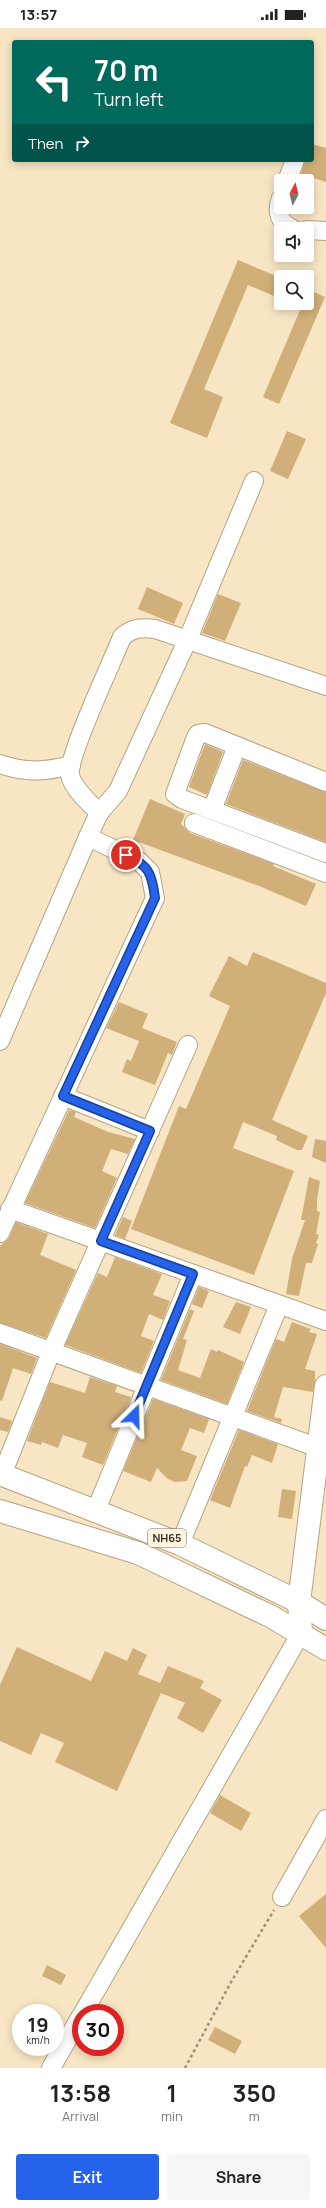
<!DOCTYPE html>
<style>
:root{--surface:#fff;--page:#f6f6f6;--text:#222;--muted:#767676;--accent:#2563eb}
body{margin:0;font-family:Manrope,sans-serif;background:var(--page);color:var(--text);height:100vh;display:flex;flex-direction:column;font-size:15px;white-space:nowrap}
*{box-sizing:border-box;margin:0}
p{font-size:13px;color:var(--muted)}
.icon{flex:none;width:22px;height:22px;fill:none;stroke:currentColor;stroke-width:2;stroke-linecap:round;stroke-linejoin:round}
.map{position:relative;height:2040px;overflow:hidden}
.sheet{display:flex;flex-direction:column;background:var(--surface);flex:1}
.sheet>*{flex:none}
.top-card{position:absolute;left:12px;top:12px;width:302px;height:122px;border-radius:4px;box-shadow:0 2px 10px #0003;background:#00695c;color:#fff;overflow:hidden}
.needle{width:26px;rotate:7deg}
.tools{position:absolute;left:274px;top:146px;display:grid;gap:8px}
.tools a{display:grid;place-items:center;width:40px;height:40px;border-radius:4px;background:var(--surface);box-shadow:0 2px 10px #0003;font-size:20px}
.speed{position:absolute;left:12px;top:1976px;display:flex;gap:8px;font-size:20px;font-weight:700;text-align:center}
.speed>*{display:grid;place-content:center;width:52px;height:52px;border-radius:50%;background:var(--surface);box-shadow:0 2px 10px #0003;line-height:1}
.speed small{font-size:10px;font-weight:400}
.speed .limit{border:6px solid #d22;background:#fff;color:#111}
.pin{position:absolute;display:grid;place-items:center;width:34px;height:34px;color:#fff;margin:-17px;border:2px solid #fff;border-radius:50%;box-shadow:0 1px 4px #0007}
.me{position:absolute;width:44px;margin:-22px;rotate:22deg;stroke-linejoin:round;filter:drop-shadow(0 0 3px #0008)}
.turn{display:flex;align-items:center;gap:14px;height:84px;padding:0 16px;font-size:18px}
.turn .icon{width:52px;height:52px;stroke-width:2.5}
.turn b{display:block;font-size:28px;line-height:34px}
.then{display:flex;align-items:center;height:38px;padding:0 16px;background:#0003;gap:8px;font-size:15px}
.eta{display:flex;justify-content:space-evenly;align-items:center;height:68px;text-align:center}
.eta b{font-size:24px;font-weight:700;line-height:28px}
.button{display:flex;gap:8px;margin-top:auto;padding:8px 16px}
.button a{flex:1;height:46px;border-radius:4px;background:var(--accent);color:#fff;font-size:16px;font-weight:700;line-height:46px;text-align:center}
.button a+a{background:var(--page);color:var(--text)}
.status{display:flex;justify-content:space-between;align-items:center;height:28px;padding:0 20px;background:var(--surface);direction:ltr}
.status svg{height:11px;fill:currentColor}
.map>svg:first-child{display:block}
.building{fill:#d0af79}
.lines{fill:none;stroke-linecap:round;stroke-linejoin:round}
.minor-casing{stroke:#b4a483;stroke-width:20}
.major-casing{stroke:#b4a483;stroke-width:24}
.highway-casing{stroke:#b4a483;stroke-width:24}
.path{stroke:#9d9178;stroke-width:2.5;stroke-dasharray:3 3;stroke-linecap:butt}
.minor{stroke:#fff;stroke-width:18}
.major{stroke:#fff;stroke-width:22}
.highway{stroke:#fff;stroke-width:22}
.route-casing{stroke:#184099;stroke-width:10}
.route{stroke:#2563eb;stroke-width:7}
.labels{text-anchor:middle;stroke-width:4;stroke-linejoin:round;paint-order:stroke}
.shield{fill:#fef3df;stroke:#736b5b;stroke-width:1}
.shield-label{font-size:11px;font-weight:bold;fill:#373123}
</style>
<div class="status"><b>13:57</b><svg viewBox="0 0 49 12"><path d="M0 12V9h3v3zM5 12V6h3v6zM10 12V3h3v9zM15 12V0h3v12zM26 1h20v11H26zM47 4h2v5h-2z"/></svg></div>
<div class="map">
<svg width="326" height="2040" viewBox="0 0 326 2040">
<rect width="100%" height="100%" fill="#f7e5c3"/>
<!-- building -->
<g class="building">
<polygon points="312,116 326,120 326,154 301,146 305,132 312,132"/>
<polygon points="238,232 281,250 281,271 248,257 204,361 223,369 207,410 170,395"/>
<polygon points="307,261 325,269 279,376 263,369 303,275 307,275"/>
<polygon points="287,403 306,411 288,451 270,443"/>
<polygon points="147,559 183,575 174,596 138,581"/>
<polygon points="218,566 241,575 225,613 202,605"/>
<polygon points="205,716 223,724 207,767 189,759"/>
<polygon points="243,732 326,764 326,814 226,776"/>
<polygon points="150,771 185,786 181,796 190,805 274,836 273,838 316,856 306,878 259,858 133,812"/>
<polygon points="253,924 326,955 326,965 272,1092 308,1108 302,1122 297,1122 276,1112 277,1108 243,1094 233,1120 294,1143 254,1247 131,1201 179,1078 186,1081 230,978 209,968 229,928 247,938"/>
<polygon points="119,974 148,986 142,1000 177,1014 172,1027 168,1025 155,1057 122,1044 127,1031 131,1033 139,1013 106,1000"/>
<polygon points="69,1082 76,1084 74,1089 108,1104 135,1111 128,1126 111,1121 102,1143 117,1150 95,1200 25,1175"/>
<polygon points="315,1111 326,1113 326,1135 312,1129"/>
<polygon points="309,1149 320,1153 317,1172 317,1183 320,1184 316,1206 319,1207 316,1215 318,1216 312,1235 306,1235 299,1268 286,1266 292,1231 305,1192 301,1192"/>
<polygon points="123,1189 132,1193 125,1211 115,1207"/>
<polygon points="16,1194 48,1206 40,1227 76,1242 46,1310 0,1295 0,1218 9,1210"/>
<polygon points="115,1229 162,1246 153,1267 170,1273 163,1292 149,1286 141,1308 154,1313 141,1345 65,1317 98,1245 107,1249"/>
<polygon points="199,1259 209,1263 202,1280 192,1276"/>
<polygon points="236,1274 251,1279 240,1306 223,1299"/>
<polygon points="190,1281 194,1283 183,1311 187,1312 178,1342 200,1350 211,1321 217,1324 218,1322 244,1334 227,1376 161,1352"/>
<polygon points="292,1294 311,1301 309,1304 317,1306 305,1341 315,1343 315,1353 313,1364 283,1359 274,1389 282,1391 281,1395 247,1383 276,1311 284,1314"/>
<polygon points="0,1316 37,1330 31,1346 13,1340 2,1373 0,1372"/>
<polygon points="90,1349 117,1358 115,1364 131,1369 103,1437 82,1429 87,1415 63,1407 58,1420 42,1414 41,1417 27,1413 50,1354 85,1365"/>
<polygon points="153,1371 209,1391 204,1405 190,1400 181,1422 197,1428 187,1453 175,1454 168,1451 157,1440 151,1454 123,1443"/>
<polygon points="0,1389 12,1393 8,1404 0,1402"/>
<polygon points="239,1402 278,1416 272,1435 252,1427 247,1439 245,1438 230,1480 210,1472"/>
<polygon points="282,1461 296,1463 292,1491 278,1489"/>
<polygon points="17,1619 91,1653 105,1623 127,1633 133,1620 147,1627 138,1646 160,1655 168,1638 204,1653 200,1660 222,1672 203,1705 177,1690 185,1675 161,1665 117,1763 55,1734 64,1715 41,1705 31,1727 0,1713 0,1657"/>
<polygon points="220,1767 251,1785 241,1803 210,1785"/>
<polygon points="326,1866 326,1920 299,1888"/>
<polygon points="47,1937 66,1947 61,1957 42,1948"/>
<polygon points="215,1999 242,2013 235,2026 208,2012"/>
</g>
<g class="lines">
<defs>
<g id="minor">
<polyline points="287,153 295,132"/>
<path d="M281 170C276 184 279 195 293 201"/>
<polyline points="307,202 326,203"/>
<path d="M0 736C25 745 45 744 71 737"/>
<polyline points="326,754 205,705 198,706 196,709 175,766 182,771 326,825"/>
<polyline points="212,782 237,718"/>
<path d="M99 785C90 775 73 761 70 747 67 729 113 632 122 609 132 600 142 599 155 601L326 658"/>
<polyline points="194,795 326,845"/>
<polyline points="0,1013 88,809 99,785 118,763 187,613 254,453"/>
<polyline points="63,1068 150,1103"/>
<polyline points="10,1181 326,1293"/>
<polyline points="0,1205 155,870 150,844 139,833 88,809"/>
<polyline points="0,1305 319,1420"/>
<polyline points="2,1447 51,1324 188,1017"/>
<polyline points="96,1482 193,1246"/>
<polyline points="180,1516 279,1277"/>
<polyline points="282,1869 326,1791"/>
<polyline points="83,1985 301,1605"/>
<polyline points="51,2040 81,1988"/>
</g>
<polyline id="major" points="301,1605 299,1574 326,1358"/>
<g id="highway">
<polyline points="0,1446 180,1516 299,1574 326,1591"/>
<polyline points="0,1483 138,1525 272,1589 326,1621"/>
</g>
</defs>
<!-- minor casing -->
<use href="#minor" class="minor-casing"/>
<!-- major casing -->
<use href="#major" class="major-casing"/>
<!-- highway casing -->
<use href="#highway" class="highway-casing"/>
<!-- path -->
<polyline class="path" points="185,2040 231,1954 274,1882"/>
<!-- minor -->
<use href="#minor" class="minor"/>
<!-- major -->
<use href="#major" class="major"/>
<!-- highway -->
<use href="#highway" class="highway"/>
</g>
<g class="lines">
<defs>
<path id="route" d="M126 827C149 837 152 846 155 870L63 1068 150 1103 101 1213 193 1246 134 1388"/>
</defs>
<!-- route casing -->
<use href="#route" class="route-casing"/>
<!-- route -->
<use href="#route" class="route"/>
</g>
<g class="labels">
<!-- shield labels -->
<rect class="shield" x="148" y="1501" width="38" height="18" rx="3"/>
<g class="shield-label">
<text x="167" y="1514">NH65</text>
</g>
</g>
</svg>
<div class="tools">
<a><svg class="needle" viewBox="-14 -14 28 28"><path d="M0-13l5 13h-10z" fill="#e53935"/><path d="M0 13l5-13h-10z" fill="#767676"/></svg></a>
<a><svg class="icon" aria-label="sound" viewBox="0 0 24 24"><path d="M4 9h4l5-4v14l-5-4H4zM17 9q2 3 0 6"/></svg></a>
<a><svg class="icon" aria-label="search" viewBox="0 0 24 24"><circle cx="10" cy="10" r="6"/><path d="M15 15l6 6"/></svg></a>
</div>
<div class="speed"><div>19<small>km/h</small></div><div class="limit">30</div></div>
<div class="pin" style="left:126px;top:827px;background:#d93025"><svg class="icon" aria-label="arrive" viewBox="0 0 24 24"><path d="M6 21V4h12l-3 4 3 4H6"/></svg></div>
<svg class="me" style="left:134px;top:1388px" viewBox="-20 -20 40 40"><path d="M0-17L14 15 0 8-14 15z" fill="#2563eb" stroke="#fff" stroke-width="4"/></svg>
<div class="top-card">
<div class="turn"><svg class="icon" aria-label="left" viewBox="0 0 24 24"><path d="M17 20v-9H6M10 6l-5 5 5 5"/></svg><div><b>70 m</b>Turn left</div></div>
<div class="then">Then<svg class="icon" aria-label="right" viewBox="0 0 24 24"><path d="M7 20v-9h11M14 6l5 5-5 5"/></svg></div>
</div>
</div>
<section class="sheet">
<div class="eta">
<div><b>13:58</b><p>Arrival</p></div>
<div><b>1</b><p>min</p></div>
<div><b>350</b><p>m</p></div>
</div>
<div class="button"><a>Exit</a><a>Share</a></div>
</section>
